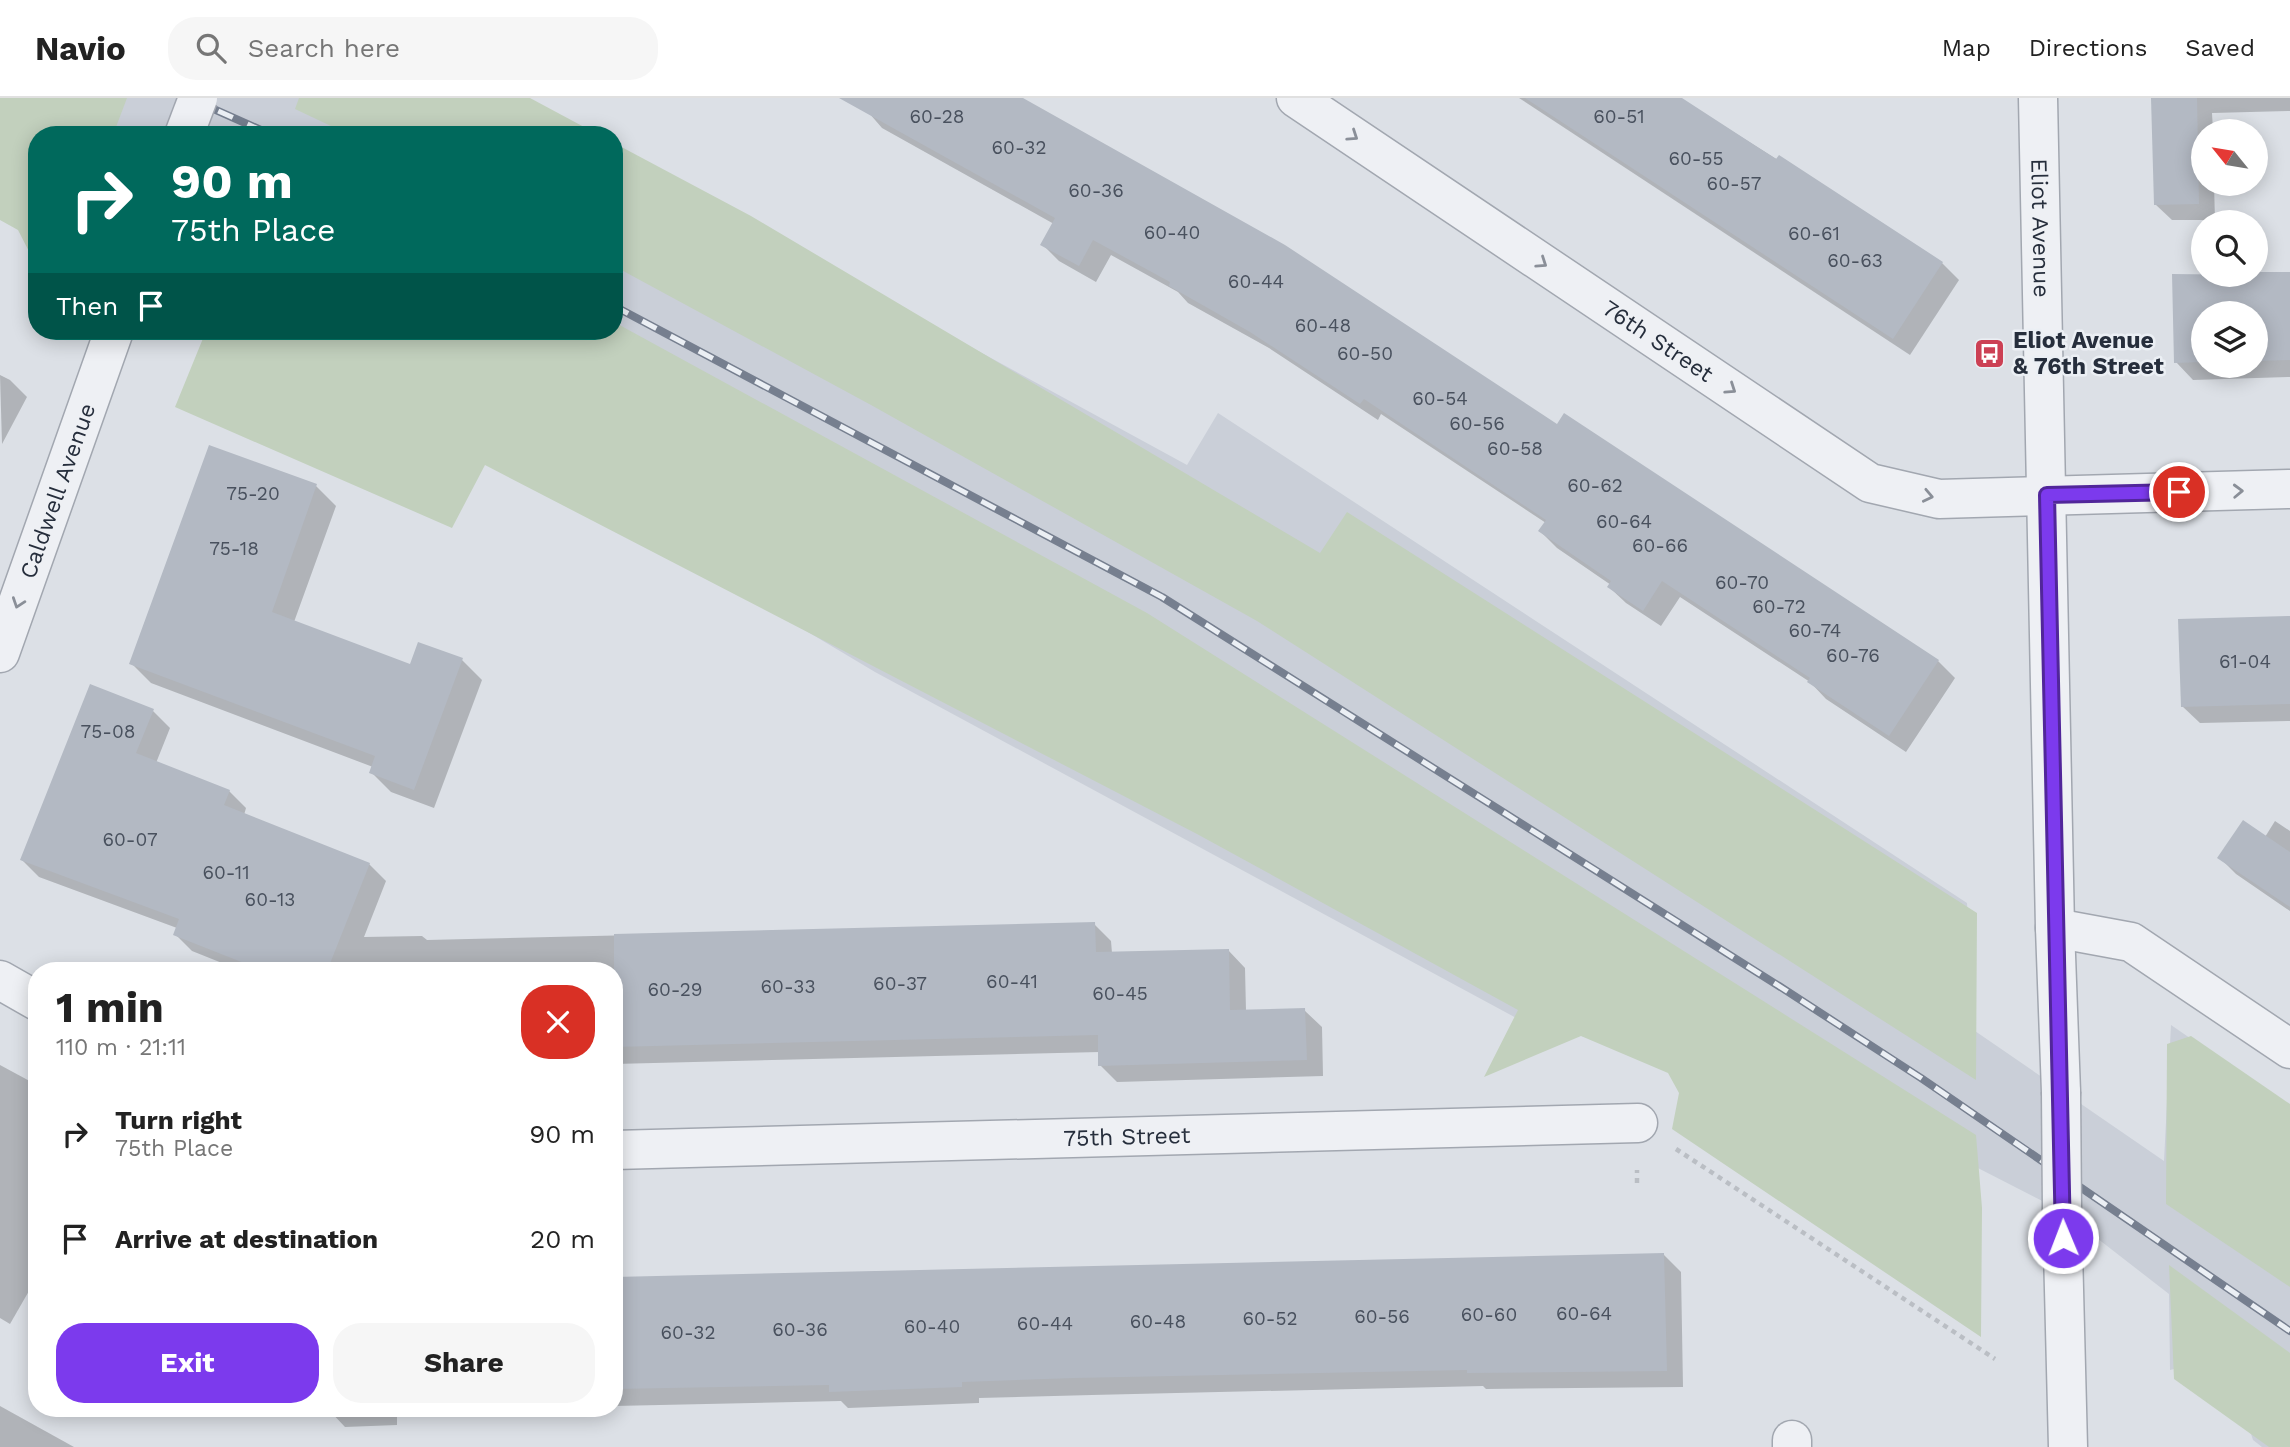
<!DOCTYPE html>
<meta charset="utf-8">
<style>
:root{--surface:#fff;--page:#f6f6f6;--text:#222;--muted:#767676;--line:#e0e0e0;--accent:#7c3aed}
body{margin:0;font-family:"Work Sans",sans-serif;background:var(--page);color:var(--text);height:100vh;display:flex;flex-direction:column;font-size:26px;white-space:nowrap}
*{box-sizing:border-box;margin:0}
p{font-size:23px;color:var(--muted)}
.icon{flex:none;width:38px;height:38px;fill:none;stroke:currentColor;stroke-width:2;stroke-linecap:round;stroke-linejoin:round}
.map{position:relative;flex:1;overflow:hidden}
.panel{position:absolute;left:28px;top:864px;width:595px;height:455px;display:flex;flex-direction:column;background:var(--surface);border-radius:28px;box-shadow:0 4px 18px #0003}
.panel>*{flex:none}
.guide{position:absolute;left:28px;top:28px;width:595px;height:214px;border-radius:28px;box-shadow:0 4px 18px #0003;background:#00695c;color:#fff;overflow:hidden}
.needle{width:46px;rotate:300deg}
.tools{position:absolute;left:2191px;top:21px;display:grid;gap:14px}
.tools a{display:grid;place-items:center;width:77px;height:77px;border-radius:50%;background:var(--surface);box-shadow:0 4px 18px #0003;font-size:35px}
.pin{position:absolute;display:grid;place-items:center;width:60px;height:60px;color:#fff;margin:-30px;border:4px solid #fff;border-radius:50%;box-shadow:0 2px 7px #0007}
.me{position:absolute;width:77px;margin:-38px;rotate:359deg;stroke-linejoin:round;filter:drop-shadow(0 0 5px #0008)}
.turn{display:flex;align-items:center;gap:24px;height:147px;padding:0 28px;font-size:32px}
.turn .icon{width:91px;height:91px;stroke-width:2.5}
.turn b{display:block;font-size:49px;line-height:60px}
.then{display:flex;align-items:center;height:66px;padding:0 28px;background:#0003;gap:14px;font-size:26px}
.round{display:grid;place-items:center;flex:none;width:74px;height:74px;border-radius:28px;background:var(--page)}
.summary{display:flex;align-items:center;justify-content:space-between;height:119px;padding:0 28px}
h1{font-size:42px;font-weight:700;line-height:52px}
.primary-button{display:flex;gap:14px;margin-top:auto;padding:14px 28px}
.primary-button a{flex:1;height:80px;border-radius:28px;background:var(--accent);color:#fff;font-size:28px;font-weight:700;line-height:80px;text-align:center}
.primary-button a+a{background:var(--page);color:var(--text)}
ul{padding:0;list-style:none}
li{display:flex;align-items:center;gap:21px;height:105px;padding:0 28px}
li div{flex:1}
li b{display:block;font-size:26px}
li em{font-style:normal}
header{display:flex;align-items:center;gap:42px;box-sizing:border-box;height:98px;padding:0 35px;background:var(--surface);border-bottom:2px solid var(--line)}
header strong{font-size:33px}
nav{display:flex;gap:38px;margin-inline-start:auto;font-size:24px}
.search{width:490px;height:63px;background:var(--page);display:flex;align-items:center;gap:18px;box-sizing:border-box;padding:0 24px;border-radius:28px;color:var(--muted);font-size:26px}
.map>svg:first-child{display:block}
.built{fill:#cacfd8}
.green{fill:#c2d0bd}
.shadow{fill:#0003;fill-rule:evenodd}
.building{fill:#b3b9c3}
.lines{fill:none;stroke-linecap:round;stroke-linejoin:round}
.minor-casing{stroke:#a2a7b0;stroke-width:41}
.path{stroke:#babec4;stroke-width:4.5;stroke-dasharray:5 5;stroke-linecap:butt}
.minor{stroke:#eef0f4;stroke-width:38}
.rail-casing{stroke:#767f8f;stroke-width:8}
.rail{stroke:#ebeff4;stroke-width:5;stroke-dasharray:16;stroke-linecap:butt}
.minor-bridge-casing{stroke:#a2a7b0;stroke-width:41;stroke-linecap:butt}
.minor-bridge{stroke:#eef0f4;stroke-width:38}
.oneway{stroke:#8a8f98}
.route-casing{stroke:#51269a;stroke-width:18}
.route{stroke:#7c3aed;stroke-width:12}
.labels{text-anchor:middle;stroke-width:5;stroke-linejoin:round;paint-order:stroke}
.number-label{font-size:19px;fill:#49515e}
.street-label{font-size:23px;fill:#262e3c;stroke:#ebeff4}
.poi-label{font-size:23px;font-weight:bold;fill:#262e3c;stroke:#ebeff4;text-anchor:start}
</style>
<header>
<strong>Navio</strong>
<div class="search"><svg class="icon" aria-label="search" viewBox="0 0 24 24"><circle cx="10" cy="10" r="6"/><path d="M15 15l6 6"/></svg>Search here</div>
<nav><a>Map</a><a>Directions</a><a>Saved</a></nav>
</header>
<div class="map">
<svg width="2290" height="1349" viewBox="0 0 2290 1349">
<rect width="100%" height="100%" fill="#dce0e6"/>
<!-- built -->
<g class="built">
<polygon points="0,0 502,0 564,37 37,37"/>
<polygon points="614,63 859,188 1187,367 1218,315 1967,805 1975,933 2164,1063 2171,927 2290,1009 2290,1349 2262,1349 2253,1342 2226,1258 2170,1272 2169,1196 2062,1113 1974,1068 1654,957 1520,922 875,574 533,370 614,233"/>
</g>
<!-- green -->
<g class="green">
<polygon points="0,0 127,0 113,37 37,37 37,169 18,132 0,122"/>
<polygon points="299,0 530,0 599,37 350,37 295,11"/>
<polygon points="614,45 751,118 1320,455 1347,414 1977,815 1976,982 1257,523 871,307 614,168"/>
<polygon points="614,224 1147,515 1976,1037 1982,1110 1981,1239 1672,1031 1679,995 1668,975 1581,938 1484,979 1518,912 1197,736 485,367 452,430 175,309 206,233 614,233"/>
<polygon points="2191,938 2290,1006 2290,1189 2166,1106 2167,946"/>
<polygon points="2169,1167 2290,1255 2290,1349 2269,1349 2174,1281"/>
</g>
<!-- shadow -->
<g class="shadow">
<polygon points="856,0 1018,0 1938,563 1955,580 1906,654 1826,601 1810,584 1680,499 1661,528 1626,505 1609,489 1611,487 1557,450 1540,433 1546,425 1381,316 1378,322 1269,250 1188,205 1178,194 1111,157 1096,184 1059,163 1042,146 1054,126 882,30"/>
<polygon points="1519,0 1679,0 1942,165 1959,182 1910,257"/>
<polygon points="2153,0 2290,0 2290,13 2212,15 2213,33 2203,33 2203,86 2214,86 2215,122 2172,122 2155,106"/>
<path d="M2290 175V279L2193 282 2176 264 2216 177ZM2203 215H2256V268H2203Z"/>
<polygon points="0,277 10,282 27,299 2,346"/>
<polygon points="316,388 336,408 294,524 411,568 462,562 482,582 434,710 391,694 371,674 373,669 151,585 131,565"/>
<polygon points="2290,520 2290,623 2200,625 2182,608"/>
<polygon points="153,613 170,630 156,665 229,693 246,710 244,717 369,766 386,783 364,839 422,838 427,842 1094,826 1111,843 1112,855 1228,852 1245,870 1246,913 1304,912 1322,929 1323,978 1117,984 1100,967 1100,954 614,966 614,873 242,873 192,853 175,836 177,830 39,779 22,762"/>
<polygon points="2275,723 2290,733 2290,813 2236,776 2219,759 2265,739"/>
<polygon points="0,967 37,987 37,1179 10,1226 0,1220"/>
<polygon points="1664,1157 1681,1174 1683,1289 1486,1291 1483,1288 1092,1297 979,1300 979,1305 848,1310 841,1303 614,1308 614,1181"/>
<polygon points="0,1308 74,1349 0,1349"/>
<polygon points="328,1311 484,1311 397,1313 397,1327 345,1329"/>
</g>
<!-- building -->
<g class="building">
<polygon points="839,0 1023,0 1285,147 1557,326 1564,315 1939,562 1889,638 1807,584 1810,580 1662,483 1643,513 1607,489 1611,483 1538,433 1546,422 1364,301 1360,306 1250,234 1169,188 1170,184 1093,142 1079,168 1040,147 1055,120"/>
<polygon points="1525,0 1682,0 1776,61 1779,57 1943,164 1893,241"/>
<polygon points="2151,0 2197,0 2199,106 2154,107"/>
<polygon points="2256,174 2290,174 2290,262 2256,263 2256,215 2203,215 2203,264 2174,265 2172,176 2256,177"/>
<polygon points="209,347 317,386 272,514 410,566 418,544 463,560 414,692 369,675 375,658 129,566"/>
<polygon points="2290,518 2290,606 2181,609 2178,521"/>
<polygon points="90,586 154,611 136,655 230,692 224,707 370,765 327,873 264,873 173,837 179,821 20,762"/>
<polygon points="2243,722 2290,754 2290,809 2217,760"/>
<polygon points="1095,824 1096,854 1229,851 1230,912 1305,910 1307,962 1098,968 1098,937 614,949 614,836"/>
<polygon points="1664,1155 1667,1273 1467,1275 1467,1272 1074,1280 962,1284 962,1289 829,1294 829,1287 614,1291 614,1179"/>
</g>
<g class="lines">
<defs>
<g id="minor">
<path id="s1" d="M1296 0 1870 385 1939 401 2290 391"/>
<path id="s2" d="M2038 0 2055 830 2061 994"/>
<path id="s3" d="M0 555 114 233"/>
<polyline points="2055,830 2131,844 2290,951"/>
<polyline points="0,882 37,903"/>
<path id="s4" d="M614 1052 1638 1025"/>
<polyline points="2062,1113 2068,1349"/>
<polyline points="1792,1342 1792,1349"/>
</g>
</defs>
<!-- minor casing -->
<use href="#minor" class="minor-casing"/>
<!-- path -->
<g class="path">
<polyline points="1676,1051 1995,1261"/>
<polyline points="1637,1085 1637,1072"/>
</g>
<!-- minor -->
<use href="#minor" class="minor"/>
<defs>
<g id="rail">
<polyline points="189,0 272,37"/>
<polyline points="614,208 1162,499 1779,888 1921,980 2290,1233"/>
</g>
</defs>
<!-- rail casing -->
<use href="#rail" class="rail-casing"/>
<!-- rail -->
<use href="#rail" class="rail"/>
<defs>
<g id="minor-bridge">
<polyline points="184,37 198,0"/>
<polyline points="2061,994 2062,1113"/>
</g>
</defs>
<!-- minor-bridge casing -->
<use href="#minor-bridge" class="minor-bridge-casing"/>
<!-- minor-bridge -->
<use href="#minor-bridge" class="minor-bridge"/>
</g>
<!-- one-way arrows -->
<defs><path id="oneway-chevron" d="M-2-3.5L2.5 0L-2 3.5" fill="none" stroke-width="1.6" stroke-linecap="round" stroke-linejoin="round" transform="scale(1.75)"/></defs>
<g class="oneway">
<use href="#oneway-chevron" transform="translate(1353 38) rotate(34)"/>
<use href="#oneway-chevron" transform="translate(1542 165) rotate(34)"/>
<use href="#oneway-chevron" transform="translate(1731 291) rotate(34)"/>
<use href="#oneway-chevron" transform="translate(2238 393) rotate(-2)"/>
<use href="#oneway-chevron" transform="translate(1928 398) rotate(12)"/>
<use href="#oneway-chevron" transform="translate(18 505) rotate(109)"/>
</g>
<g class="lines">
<defs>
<polyline id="route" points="2063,1140 2047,397 2179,394"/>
</defs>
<!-- route casing -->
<use href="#route" class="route-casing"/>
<!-- route -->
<use href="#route" class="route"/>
</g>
<!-- icons -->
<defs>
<symbol id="bus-square" viewBox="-11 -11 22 22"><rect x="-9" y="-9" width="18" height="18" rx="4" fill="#cc4054" stroke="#ebeff4"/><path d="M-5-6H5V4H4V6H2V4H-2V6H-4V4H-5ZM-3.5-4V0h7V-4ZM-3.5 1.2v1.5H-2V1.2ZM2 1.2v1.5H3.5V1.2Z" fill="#fff"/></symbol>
</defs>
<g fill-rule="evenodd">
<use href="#bus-square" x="1972" y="238" width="35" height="35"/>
</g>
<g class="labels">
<!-- number labels -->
<g class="number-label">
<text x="937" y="25">60-28</text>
<text x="1619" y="25">60-51</text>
<text x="1019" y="56">60-32</text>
<text x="1696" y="67">60-55</text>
<text x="1734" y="92">60-57</text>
<text x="1096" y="99">60-36</text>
<text x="1172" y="141">60-40</text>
<text x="1814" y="142">60-61</text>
<text x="1855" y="169">60-63</text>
<text x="1256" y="190">60-44</text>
<text x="1323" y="234">60-48</text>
<text x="1365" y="262">60-50</text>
<text x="1440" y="307">60-54</text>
<text x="1477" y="332">60-56</text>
<text x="1515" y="357">60-58</text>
<text x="1595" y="394">60-62</text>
<text x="253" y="402">75-20</text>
<text x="1624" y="430">60-64</text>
<text x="1660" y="454">60-66</text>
<text x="234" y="457">75-18</text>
<text x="1742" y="491">60-70</text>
<text x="1779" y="515">60-72</text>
<text x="1815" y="539">60-74</text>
<text x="1853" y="564">60-76</text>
<text x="2245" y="570">61-04</text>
<text x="108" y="640">75-08</text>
<text x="130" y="748">60-07</text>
<text x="226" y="781">60-11</text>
<text x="270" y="808">60-13</text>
<text x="1012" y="890">60-41</text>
<text x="900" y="892">60-37</text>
<text x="788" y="895">60-33</text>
<text x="675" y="898">60-29</text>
<text x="1120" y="902">60-45</text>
<text x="1584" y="1222">60-64</text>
<text x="1489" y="1223">60-60</text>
<text x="1382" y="1225">60-56</text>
<text x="1270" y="1227">60-52</text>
<text x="1158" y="1230">60-48</text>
<text x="1045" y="1232">60-44</text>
<text x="932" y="1235">60-40</text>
<text x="800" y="1238">60-36</text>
<text x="688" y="1241">60-32</text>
</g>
<!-- street labels -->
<g class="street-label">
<text dy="8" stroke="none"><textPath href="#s2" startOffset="130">Eliot Avenue</textPath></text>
<text dy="8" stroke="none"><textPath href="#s1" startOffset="436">76th Street</textPath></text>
<text dy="8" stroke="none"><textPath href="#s3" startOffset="172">Caldwell Avenue</textPath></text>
<text dy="8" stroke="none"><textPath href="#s4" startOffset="513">75th Street</textPath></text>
</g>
<!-- poi labels -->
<g class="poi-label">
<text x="2013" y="250">Eliot Avenue<tspan x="2013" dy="26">&amp; 76th Street</tspan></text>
</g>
</g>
</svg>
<div class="tools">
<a><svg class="needle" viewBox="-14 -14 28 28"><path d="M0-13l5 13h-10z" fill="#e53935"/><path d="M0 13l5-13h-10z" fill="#767676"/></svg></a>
<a><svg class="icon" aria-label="search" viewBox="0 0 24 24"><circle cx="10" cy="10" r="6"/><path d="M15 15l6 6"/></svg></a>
<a><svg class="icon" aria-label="layers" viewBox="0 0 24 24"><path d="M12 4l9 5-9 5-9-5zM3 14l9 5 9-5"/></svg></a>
</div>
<div class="pin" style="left:2179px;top:394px;background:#d93025"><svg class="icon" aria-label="arrive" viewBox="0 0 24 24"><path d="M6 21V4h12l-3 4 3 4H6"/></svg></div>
<svg class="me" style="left:2063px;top:1140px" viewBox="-20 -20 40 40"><circle r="17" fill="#7c3aed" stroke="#fff" stroke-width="3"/><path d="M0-11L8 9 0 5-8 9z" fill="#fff"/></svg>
<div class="guide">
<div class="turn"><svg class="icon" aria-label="right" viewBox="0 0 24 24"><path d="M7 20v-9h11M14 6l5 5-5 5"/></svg><div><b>90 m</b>75th Place</div></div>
<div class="then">Then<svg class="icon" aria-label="arrive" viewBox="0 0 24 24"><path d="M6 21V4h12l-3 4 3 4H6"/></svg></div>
</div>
<section class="panel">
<div class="summary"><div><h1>1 min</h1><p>110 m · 21:11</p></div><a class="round" style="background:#d93025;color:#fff"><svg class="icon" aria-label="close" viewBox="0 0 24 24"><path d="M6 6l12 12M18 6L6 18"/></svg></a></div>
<ul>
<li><svg class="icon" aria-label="right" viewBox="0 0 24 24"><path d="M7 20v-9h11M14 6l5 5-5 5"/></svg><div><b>Turn right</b><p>75th Place</p></div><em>90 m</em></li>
<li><svg class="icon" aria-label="arrive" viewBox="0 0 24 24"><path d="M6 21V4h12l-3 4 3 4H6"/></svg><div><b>Arrive at destination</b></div><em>20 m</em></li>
</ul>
<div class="primary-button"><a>Exit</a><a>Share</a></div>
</section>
</div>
